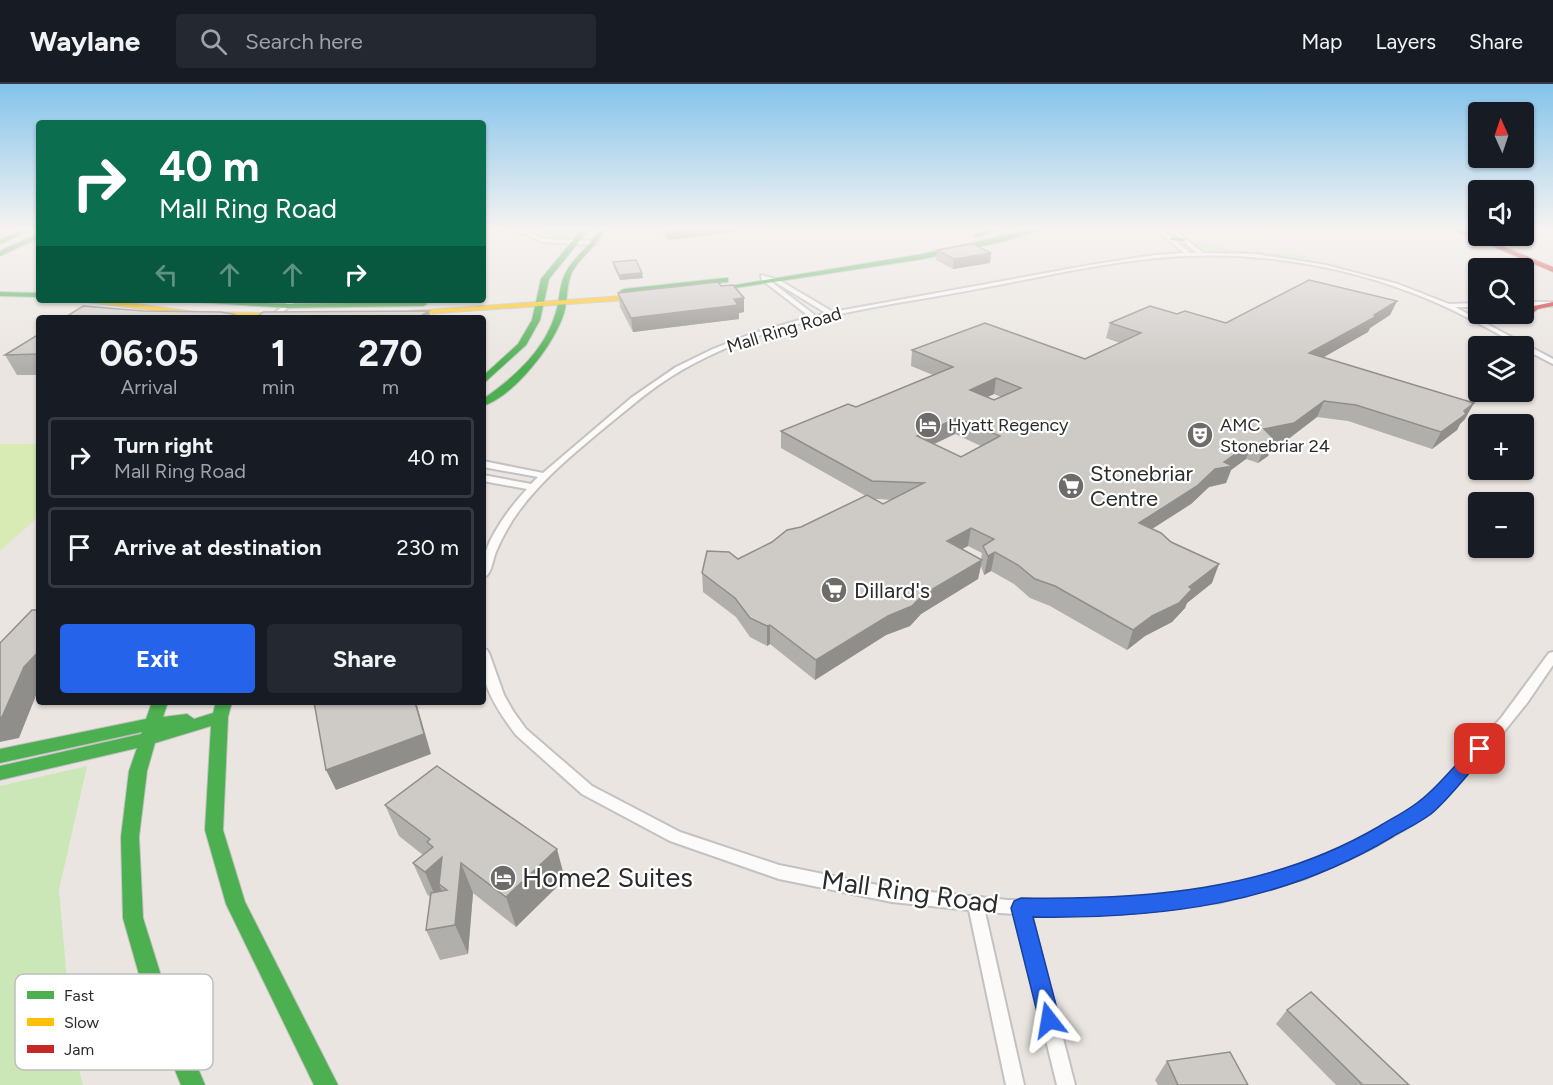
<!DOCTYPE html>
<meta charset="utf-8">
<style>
:root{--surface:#171b24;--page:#242831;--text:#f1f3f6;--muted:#9ea1a6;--line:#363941;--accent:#2563eb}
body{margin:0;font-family:Figtree,sans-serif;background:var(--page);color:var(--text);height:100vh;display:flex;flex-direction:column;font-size:22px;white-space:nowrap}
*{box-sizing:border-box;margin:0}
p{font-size:20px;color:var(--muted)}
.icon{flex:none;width:33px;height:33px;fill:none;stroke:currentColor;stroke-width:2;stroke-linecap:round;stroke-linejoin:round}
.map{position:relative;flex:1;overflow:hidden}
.drawer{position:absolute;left:36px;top:231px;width:450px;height:390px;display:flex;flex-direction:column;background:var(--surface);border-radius:6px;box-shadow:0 2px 4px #0004}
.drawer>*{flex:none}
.top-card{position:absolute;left:36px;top:36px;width:450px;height:183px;border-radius:6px;box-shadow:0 2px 4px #0004;background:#0b6e4f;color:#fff;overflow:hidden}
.needle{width:39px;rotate:357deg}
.buttons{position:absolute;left:1468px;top:18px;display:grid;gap:12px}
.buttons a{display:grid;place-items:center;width:66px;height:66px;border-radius:6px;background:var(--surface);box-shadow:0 2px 4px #0004;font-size:30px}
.pin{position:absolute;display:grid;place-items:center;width:51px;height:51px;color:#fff;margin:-26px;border-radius:12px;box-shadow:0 3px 9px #0006}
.me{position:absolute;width:66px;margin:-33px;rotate:346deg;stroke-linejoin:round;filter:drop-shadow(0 0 4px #0008)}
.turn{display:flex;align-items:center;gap:21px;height:126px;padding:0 24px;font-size:27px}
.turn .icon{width:78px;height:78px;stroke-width:2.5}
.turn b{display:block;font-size:42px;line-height:51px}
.lanes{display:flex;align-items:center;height:57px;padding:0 24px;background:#0003;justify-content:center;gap:30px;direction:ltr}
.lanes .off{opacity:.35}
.eta{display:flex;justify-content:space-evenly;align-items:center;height:102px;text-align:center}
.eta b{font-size:36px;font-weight:700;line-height:42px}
.action{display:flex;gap:12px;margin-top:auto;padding:12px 24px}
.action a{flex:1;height:69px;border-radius:6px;background:var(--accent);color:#fff;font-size:24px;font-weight:700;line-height:69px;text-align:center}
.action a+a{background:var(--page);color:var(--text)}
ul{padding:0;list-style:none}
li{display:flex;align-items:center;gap:18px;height:81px;margin:0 12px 9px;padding:0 12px;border:3px solid var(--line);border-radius:6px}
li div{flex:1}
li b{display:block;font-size:22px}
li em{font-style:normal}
header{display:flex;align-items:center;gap:36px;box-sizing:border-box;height:84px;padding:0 30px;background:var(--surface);border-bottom:2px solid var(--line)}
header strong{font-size:28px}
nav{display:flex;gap:33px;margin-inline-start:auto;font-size:21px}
.search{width:420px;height:54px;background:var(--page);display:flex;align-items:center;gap:15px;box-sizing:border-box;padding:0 21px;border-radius:6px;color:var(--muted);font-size:22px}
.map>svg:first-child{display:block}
.green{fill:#cce7b7}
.pitch{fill:#d8ebb4}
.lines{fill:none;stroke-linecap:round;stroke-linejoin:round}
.street-casing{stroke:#c3c1c2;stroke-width:4}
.fast-casing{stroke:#c3c1c2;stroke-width:2}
.slow-casing{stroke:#c3c1c2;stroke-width:2}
.jam-casing{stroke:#c3c1c2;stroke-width:2}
.street{fill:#fcfbfa;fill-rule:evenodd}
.fast{fill:#4caf50;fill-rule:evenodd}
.slow{fill:#ffc107;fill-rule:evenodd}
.jam{fill:#c62828;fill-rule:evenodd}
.wall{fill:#b1afab;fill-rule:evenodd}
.shaded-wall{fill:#908e8b}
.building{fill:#cecbc7;stroke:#908e8b;stroke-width:1.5;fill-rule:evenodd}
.route{fill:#2563eb;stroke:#184099;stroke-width:1.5}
.labels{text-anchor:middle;stroke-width:4.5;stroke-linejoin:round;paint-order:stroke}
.far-street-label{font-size:18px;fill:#2b2b2b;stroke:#fff}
.far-poi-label{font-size:18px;fill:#2b2b2b;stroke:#fff;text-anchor:start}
.poi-label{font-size:22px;fill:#2b2b2b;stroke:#fff;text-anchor:start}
.near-poi-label{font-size:27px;fill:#2b2b2b;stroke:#fff;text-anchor:start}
.near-street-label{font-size:27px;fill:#2b2b2b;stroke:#fff}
.key{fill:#fff;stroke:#bfbfbf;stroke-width:1.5}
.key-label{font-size:16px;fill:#2b2b2b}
</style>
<header>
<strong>Waylane</strong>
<div class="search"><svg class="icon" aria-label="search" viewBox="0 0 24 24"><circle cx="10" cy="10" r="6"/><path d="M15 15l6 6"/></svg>Search here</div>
<nav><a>Map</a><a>Layers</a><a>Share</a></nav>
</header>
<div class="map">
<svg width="1553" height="1001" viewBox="0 0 1553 1001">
<rect width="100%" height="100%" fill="#eae5e0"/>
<!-- green -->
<g class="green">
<polygon points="526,144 580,144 577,153 560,156 540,153 544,149"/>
<polygon points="1206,157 1230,166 1308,172 1301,176 1209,167 1200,165 1193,159"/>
<polygon points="87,682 59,806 73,963 83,1001 0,1001 0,702"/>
</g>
<!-- pitch -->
<polygon class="pitch" points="0,360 39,360 39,432 0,467"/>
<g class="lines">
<defs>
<g id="street">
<polygon points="488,144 527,147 543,155 595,157 598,159 595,161 542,158 526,150"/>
<path d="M1155 144H1160L1190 169H1197L1168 144H1173L1203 169 1255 170 1326 181 1398 200 1449 220 1479 219V223H1455L1553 275V280L1524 265V262H1520C1486 243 1452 224 1415 210 1334 178 1244 166 1157 174 1085 181 1015 199 944 211 845 228 741 243 657 302 636 317 617 334 597 350 566 376 534 403 512 437 506 447 500 458 496 468 493 475 492 485 488 490 487 492 485 492 483 493 483 487 482 480 484 474 489 451 511 422 527 405L483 397V391L531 400 538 393 483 383V377L543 389 631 314 676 283 713 265 751 250 810 233 762 196 761 191 779 196 833 228 1090 181 1155 171 1184 169ZM769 196 775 198 826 229 816 232Z"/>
<polygon points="291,216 298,216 277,232 273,232 273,230"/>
<rect x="1524" y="218" width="29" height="4"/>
<path d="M483 565 487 566 489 569 504 611 513 627 526 645 592 702 680 748 779 781 892 804 1008 816H1120L1221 804 1304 781 1346 763 1391 739 1429 712 1501 634 1549 569 1553 568V581L1527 619 1493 661 1470 684 1443 715 1415 739 1372 764 1306 794 1221 818 1120 830H1031L1075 1001H1057L1015 830 985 828 1024 1001H1006L969 826 892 818 779 795 670 757 582 710 516 651C503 634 487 611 483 589 482 581 483 573 483 565Z"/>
</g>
<g id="fast">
<polygon points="25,144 34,144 0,160 0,156"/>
<polygon points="583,144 590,144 549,195 540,236 526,261 483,300 483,292 518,260 532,236 541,195"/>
<path d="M600 144H606C598 162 581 172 572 188 566 201 568 216 564 229 554 261 515 311 483 322V315C515 293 545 266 556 228 560 215 559 200 566 188 575 171 592 161 600 144Z"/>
<polygon points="994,144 1005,144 976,153 973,151"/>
<polygon points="1037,144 1048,144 1005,157 923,175 715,207 711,205 923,170"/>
<polygon points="39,149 39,154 0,172 0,167"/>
<polygon points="1172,153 1187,155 1184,157 1170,156"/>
<polygon points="725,194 728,194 728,198 624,209 620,207 624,205"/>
<polygon points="0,208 39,209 39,213 0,212"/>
<polygon points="192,216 287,220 423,218 427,220 423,222 287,224 196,218"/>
<polygon points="152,618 168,618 163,633 187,630 194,635 213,629 216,618 232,618 228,633 223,746 245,818 338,1001 314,1001 226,820 205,746 211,642 155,659 147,687 139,753 143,834 168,914 205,1001 181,1001 146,915 123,834 121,753 129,687 137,664 0,696 0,682 141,650 142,648 0,679 0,665 146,635"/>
</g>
<g id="slow">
<polygon points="637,211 640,211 640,215 410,231 406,229 410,227"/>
<polygon points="84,216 106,216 196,228 281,229 285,231 281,233 196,232 88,218"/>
</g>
<g id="jam">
<polygon points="1449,144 1458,144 1553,183 1553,188"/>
<polygon points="1553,218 1553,222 1538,225 1534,228 1529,223"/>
</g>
</defs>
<!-- street casing -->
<use href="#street" class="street-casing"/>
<!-- fast casing -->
<use href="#fast" class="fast-casing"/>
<!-- slow casing -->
<use href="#slow" class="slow-casing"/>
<!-- jam casing -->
<use href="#jam" class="jam-casing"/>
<!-- street -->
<use href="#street" class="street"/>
<!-- fast -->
<use href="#fast" class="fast"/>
<!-- slow -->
<use href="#slow" class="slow"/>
<!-- jam -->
<use href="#jam" class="jam"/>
</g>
<!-- wall -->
<g class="wall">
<polygon points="655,144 764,144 668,156"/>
<polygon points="937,166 991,169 990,179 953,185 936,176"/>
<polygon points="613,178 643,194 620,196 614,184"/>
<polygon points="618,209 744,228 739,229 739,235 633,248 620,223"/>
<path d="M1397 217 1390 231 1370 244 1368 248 1323 273 1465 335 1460 340 1457 346 1432 365 1348 337 1317 333 1287 356 1273 358 1268 372 1258 379 1246 375 1231 386 1226 399 1209 403 1191 420 1152 445 1212 499 1187 519 1185 524 1172 538 1145 552 1127 566 1050 522 1030 514 1014 500 991 487 984 491 981 482 978 495 921 530 910 542 886 551 815 596 770 560 767 562 750 553 736 533 703 508 702 489 738 475 866 412 781 364V347L856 323 933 291 911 282 912 266 1085 275 1120 259 1106 254 1110 239 1177 230 1226 239ZM994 310 1001 313 994 316 987 313ZM955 350 981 362 961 373 934 360ZM873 415H878L892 416 883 420ZM968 462 982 469 981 476 962 465Z"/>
<polygon points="39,250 39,291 17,291 5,271"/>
<polygon points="385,721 565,795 516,843 473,809 468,870 440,876 426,846 430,813 427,810 413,779 423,771 399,752"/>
<polygon points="1287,926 1409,1001 1336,1001 1276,940"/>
<polygon points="1167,977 1248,1001 1158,1001 1155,996"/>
</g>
<!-- shaded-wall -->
<g class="shaded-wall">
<polygon points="667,144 764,144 668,156"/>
<polygon points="991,169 990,179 953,185 954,175"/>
<polygon points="642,189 643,194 620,196 619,191"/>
<polygon points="744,214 744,228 739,229 739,235 633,248 631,234"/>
<polygon points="1397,217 1390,231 1370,244 1368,248 1303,285 1309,269"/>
<polygon points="429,227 430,234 417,234"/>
<polygon points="996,294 994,310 968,322 970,306"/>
<polygon points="1324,317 1317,333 1287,356 1273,358 1268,372 1258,379 1265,362 1264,345"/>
<polygon points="1474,319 1465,335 1460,340 1457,346 1432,365 1441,348"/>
<polygon points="957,334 955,350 915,369 917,352"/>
<polygon points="1252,358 1246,375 1231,386 1226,399 1209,403 1191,420 1133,457 1139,439"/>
<polygon points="971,444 968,462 944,475 947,457"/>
<polygon points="995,468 991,487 984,491 988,472"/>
<polygon points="982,476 978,495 921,530 910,542 886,551 815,596 816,576"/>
<polygon points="1219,480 1212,499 1187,519 1185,524 1172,538 1145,552 1127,566 1133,546"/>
<polygon points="770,541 770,560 767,562 767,542"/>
<polygon points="39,567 39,604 19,654 0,658 0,634 24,583"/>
<polygon points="415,618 416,618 431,670 336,706 326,686"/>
<polygon points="557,765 565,795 516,843 506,813"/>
<polygon points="442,773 439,800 444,812 438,819 425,788"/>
<polygon points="461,779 473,809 468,870 455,841"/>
</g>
<!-- building -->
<g class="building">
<polygon points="973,160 991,169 954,175 937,166"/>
<polygon points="636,176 642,189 619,191 613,178"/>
<path d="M1309 196 1397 217 1374 231 1375 233 1309 269 1474 319 1464 327 1466 330 1441 348 1356 321 1324 317 1294 339 1264 345 1274 355 1265 362 1252 358 1224 378 1233 382 1215 385 1197 402 1139 439 1161 449 1171 458 1219 480 1189 503 1192 505 1179 519 1152 532 1133 546 1055 502 1035 495 1018 481 995 468 988 472 983 462 994 455 971 444 947 457 982 476 924 510 912 522 888 532 816 576 770 541 767 542 750 534 735 514 702 489 707 467 729 468 738 475 772 458 787 446 801 443 867 411 883 420 924 399 872 397 781 347 848 320 856 323 953 283 912 266 985 239 1085 275 1141 249 1110 239 1150 222 1177 230 1185 227 1226 239ZM996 294 1021 304 994 316 970 306ZM957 334 1000 352 961 373 917 352Z"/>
<polygon points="718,198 721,202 733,201 744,214 734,215 738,221 631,234 618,209"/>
<polygon points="83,222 143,227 220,228 233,230 241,234 64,234"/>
<polygon points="429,227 417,234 256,234 263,228"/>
<polygon points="39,250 39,270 5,271"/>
<polygon points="32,526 39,526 39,567 24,583 2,633 0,634 0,559"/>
<polygon points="314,618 415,618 424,650 326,686"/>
<polygon points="437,682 557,765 506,813 461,779 455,841 426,846 431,809 447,806 439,800 442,773 425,788 413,779 433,763 427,758 430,755 385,721"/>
<polygon points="1311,908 1409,1001 1363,1001 1287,926"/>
<polygon points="1230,968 1248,1001 1178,1001 1167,977"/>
</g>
<!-- sky -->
<linearGradient id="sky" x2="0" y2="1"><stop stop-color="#84c3eb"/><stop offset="0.51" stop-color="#f6f3f1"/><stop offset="1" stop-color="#f6f3f1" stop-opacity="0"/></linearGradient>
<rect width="1553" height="284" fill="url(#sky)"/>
<!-- route -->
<path class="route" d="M1480 659 1486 661 1489 665 1486 670C1468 689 1451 713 1431 730 1419 739 1404 746 1392 753 1281 820 1161 835 1033 833L1060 936 1057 944 1049 947 1041 944 1011 824 1014 817 1021 814C1145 816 1268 807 1378 743 1391 735 1405 728 1417 719 1438 704 1456 679 1475 661Z"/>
<!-- icons -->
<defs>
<symbol id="hotel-disc" viewBox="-11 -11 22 22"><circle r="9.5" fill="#6e6c6a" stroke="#fff"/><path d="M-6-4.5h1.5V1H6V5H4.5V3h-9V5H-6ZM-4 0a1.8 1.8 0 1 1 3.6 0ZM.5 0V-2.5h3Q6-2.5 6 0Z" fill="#fff"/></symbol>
<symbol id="theatre-disc" viewBox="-11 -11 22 22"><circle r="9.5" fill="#6e6c6a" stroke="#fff"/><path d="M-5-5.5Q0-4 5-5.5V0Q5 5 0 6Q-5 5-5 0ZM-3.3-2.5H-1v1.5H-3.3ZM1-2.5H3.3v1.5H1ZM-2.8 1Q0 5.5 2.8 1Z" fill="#fff"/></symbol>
<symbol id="supermarket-disc" viewBox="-11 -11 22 22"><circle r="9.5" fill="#6e6c6a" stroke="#fff"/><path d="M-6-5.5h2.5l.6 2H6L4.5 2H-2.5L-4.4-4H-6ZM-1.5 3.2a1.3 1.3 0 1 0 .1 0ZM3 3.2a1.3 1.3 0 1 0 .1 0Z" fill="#fff"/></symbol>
</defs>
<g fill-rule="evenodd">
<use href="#hotel-disc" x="913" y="326" width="30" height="30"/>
<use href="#theatre-disc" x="1185" y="336" width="30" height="30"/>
<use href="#supermarket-disc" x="1056" y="387" width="30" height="30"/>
<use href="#supermarket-disc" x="819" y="491" width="30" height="30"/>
<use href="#hotel-disc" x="488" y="779" width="30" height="30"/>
</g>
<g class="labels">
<!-- far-street labels -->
<g class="far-street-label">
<text transform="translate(784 246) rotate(-17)" y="6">Mall Ring Road</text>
</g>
<!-- far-poi labels -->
<g class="far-poi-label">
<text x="948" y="347">Hyatt Regency</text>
<text x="1220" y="347">AMC<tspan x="1220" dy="21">Stonebriar 24</tspan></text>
</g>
<!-- poi labels -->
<g class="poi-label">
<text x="1090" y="397">Stonebriar<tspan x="1090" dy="25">Centre</tspan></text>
<text x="854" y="514">Dillard's</text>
</g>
<!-- near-poi labels -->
<g class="near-poi-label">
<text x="522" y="803">Home2 Suites</text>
</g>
<!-- near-street labels -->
<g class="near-street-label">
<text transform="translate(910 808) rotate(8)" y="9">Mall Ring Road</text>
</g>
</g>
<!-- legend -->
<rect x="15" y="890" width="198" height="96" rx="9" class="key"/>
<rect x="27" y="907" width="27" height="8" fill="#4caf50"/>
<rect x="27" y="934" width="27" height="8" fill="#ffc107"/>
<rect x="27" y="961" width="27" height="8" fill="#c62828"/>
<g class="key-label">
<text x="64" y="917">Fast</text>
<text x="64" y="944">Slow</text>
<text x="64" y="971">Jam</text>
</g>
</svg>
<div class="buttons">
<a><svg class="needle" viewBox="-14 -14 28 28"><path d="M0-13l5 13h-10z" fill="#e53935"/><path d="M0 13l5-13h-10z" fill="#9ea1a6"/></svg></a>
<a><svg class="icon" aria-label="sound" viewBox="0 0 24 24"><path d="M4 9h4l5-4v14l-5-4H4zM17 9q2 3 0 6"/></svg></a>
<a><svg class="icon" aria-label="search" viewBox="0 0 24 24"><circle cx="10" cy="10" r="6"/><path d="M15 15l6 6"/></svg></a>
<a><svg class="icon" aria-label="layers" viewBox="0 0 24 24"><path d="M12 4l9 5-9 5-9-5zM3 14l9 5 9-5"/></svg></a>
<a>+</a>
<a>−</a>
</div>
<div class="pin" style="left:1480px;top:665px;background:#d93025"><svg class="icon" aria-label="arrive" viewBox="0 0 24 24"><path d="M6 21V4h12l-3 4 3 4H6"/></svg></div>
<svg class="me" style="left:1049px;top:936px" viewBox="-20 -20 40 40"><path d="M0-17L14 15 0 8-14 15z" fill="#2563eb" stroke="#fff" stroke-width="4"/></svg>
<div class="top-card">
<div class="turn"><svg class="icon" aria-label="right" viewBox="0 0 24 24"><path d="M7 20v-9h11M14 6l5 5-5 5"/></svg><div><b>40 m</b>Mall Ring Road</div></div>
<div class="lanes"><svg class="icon off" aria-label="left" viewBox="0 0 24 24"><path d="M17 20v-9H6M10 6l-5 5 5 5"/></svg><svg class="icon off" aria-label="ahead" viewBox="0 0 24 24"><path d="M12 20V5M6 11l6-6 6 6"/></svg><svg class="icon off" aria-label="ahead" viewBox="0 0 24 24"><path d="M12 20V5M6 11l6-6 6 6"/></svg><svg class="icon" aria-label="right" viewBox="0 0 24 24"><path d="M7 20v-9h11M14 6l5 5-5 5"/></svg></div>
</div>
<section class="drawer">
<div class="eta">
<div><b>06:05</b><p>Arrival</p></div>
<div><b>1</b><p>min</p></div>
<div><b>270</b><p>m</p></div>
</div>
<ul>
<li><svg class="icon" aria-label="right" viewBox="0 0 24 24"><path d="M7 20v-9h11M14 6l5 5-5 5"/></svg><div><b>Turn right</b><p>Mall Ring Road</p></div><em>40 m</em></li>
<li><svg class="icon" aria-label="arrive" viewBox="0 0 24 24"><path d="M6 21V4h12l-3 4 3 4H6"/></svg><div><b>Arrive at destination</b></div><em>230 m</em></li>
</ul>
<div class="action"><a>Exit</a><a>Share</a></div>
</section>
</div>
